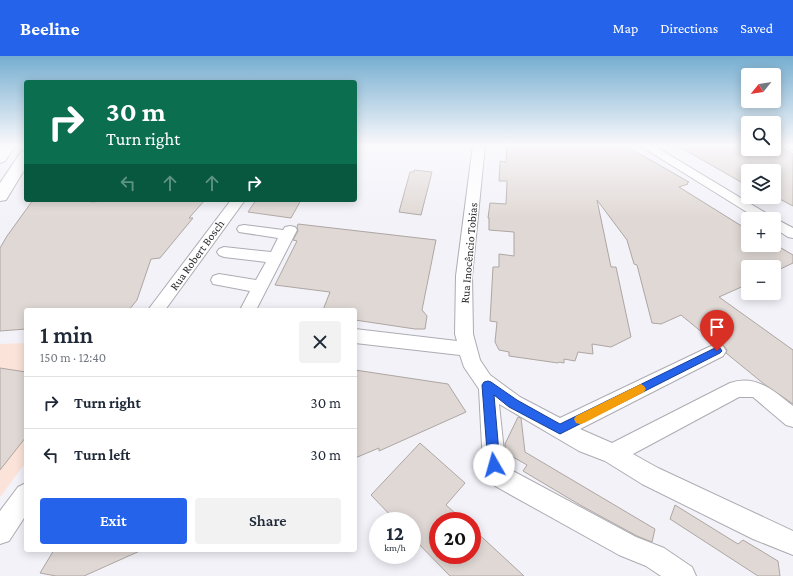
<!DOCTYPE html>
<meta charset="utf-8">
<style>
:root{--surface:#fff;--page:#f2f2f3;--text:#1f2937;--muted:#747a83;--line:#e0e1e3;--accent:#2563eb}
body{margin:0;font-family:"Crimson Pro",serif;background:var(--page);color:var(--text);height:100vh;display:flex;flex-direction:column;font-size:15px;white-space:nowrap}
*{box-sizing:border-box;margin:0}
p{font-size:13px;color:var(--muted)}
.icon{flex:none;width:22px;height:22px;fill:none;stroke:currentColor;stroke-width:2;stroke-linecap:round;stroke-linejoin:round}
.map{position:relative;flex:1;overflow:hidden}
.drawer{position:absolute;left:24px;top:252px;width:333px;height:244px;display:flex;flex-direction:column;background:var(--surface);border-radius:4px;box-shadow:0 2px 10px #0003}
.drawer>*{flex:none}
.guide{position:absolute;left:24px;top:24px;width:333px;height:122px;border-radius:4px;box-shadow:0 2px 10px #0003;background:#0b6e4f;color:#fff;overflow:hidden}
.needle{width:26px;rotate:240deg}
.fabs{position:absolute;left:741px;top:12px;display:grid;gap:8px}
.fabs a{display:grid;place-items:center;width:40px;height:40px;border-radius:4px;background:var(--surface);box-shadow:0 2px 10px #0003;font-size:20px}
.speed{position:absolute;left:369px;top:456px;display:flex;gap:8px;font-size:20px;font-weight:700;text-align:center}
.speed>*{display:grid;place-content:center;width:52px;height:52px;border-radius:50%;background:var(--surface);box-shadow:0 2px 10px #0003;line-height:1}
.speed small{font-size:10px;font-weight:400}
.speed .limit{border:6px solid #d22;background:#fff;color:#111}
.pin{position:absolute;display:grid;place-items:center;width:34px;height:34px;color:#fff;margin:-41px -17px;border-radius:50% 50% 50% 0;rotate:-45deg;box-shadow:0 0 4px #0007}
.pin .icon{rotate:45deg}
.me{position:absolute;width:44px;margin:-22px;rotate:353deg;stroke-linejoin:round;filter:drop-shadow(0 0 3px #0008)}
.turn{display:flex;align-items:center;gap:14px;height:84px;padding:0 16px;font-size:18px}
.turn .icon{width:52px;height:52px;stroke-width:2.5}
.turn b{display:block;font-size:28px;line-height:34px}
.lanes{display:flex;align-items:center;height:38px;padding:0 16px;background:#0003;justify-content:center;gap:20px;direction:ltr}
.lanes .off{opacity:.35}
.round{display:grid;place-items:center;flex:none;width:42px;height:42px;border-radius:4px;background:var(--page)}
.headline{display:flex;align-items:center;justify-content:space-between;height:68px;padding:0 16px}
h1{font-size:24px;font-weight:600;line-height:30px}
.primary-button{display:flex;gap:8px;margin-top:auto;padding:8px 16px}
.primary-button a{flex:1;height:46px;border-radius:4px;background:var(--accent);color:#fff;font-size:16px;font-weight:600;line-height:46px;text-align:center}
.primary-button a+a{background:var(--page);color:var(--text)}
ul{padding:0;list-style:none}
li{display:flex;align-items:center;gap:12px;height:52px;padding:0 16px;border-top:1px solid var(--line)}
li div{flex:1}
li b{display:block;font-size:15px}
li em{font-style:normal}
header{display:flex;align-items:center;gap:24px;box-sizing:border-box;height:56px;padding:0 20px;background:var(--accent);color:#fff}
header strong{font-size:19px}
nav{display:flex;gap:22px;margin-inline-start:auto;font-size:14px}
.map>svg:first-child{display:block}
.commercial{fill:#fce3d9}
.building{fill:#e0d8d4;stroke:#ada6a2}
.lines{fill:none;stroke-linecap:round;stroke-linejoin:round}
.minor-casing{stroke:#adacb2;stroke-width:2}
.major-casing{stroke:#adacb2;stroke-width:2}
.minor{fill:#fff;fill-rule:evenodd}
.major{fill:#fff;fill-rule:evenodd}
.route{fill:#2563eb;stroke:#184099}
.slow{fill:#f59e0b}
.labels{text-anchor:middle;stroke-width:3;stroke-linejoin:round;paint-order:stroke}
.street-label{font-size:12px;fill:#2e2d30;stroke:#fff}
</style>
<header>
<strong>Beeline</strong>
<nav><a>Map</a><a>Directions</a><a>Saved</a></nav>
</header>
<div class="map">
<svg width="793" height="520" viewBox="0 0 793 520">
<rect width="100%" height="100%" fill="#f3f2f9"/>
<!-- commercial -->
<polygon class="commercial" points="26,287 26,406 0,441 0,288"/>
<!-- building -->
<g class="building">
<polygon points="507,89 624,89 689,126 687,127 688,128 679,131 748,174 748,189 776,189 793,199 793,207 774,216 774,211 748,211 748,228 719,241 793,294 793,348 764,328 726,297 727,294 723,289 715,287 681,259 661,268 652,267 637,209 634,208 627,184 597,144 611,211 616,211 631,281 611,291 592,288 593,298 578,296 575,305 564,303 564,307 559,306 558,307 509,300 509,296 499,294 495,286 497,266 490,265 493,211 499,211 499,198 514,200 514,176 489,174 489,162 488,162 490,147 506,148 507,125 499,125 500,105 506,106"/>
<polygon points="676,89 748,89 748,93 768,93 771,94 779,91 793,98 793,150 774,140 774,115 748,115 748,130"/>
<polygon points="414,114 432,116 421,159 399,156 410,116 414,116"/>
<polygon points="33,144 91,144 91,146 116,144 205,144 189,162 193,162 160,202 151,203 137,244 129,254 26,254 26,273 0,275 0,192 7,180"/>
<polygon points="256,144 301,144 291,162 248,156"/>
<polygon points="298,168 436,184 422,254 427,260 425,273 415,273 355,264 355,254 323,254 330,236 275,229 297,185 293,184 298,175 297,171"/>
<polygon points="0,312 26,316 26,381 0,414"/>
<polygon points="355,314 448,328 466,356 379,395 379,392 355,402"/>
<polygon points="518,361 521,362 525,396 655,473 652,486 637,480 580,449 523,415 527,409 506,397 505,388"/>
<polygon points="420,387 465,427 446,449 464,465 438,465 438,499 472,499 472,472 524,520 450,520 412,481 412,465 396,465 371,439"/>
<polygon points="675,449 738,488 743,484 778,505 780,520 758,520 670,463"/>
<polygon points="54,494 142,494 84,520 56,520 40,517"/>
</g>
<g class="lines">
<defs>
<g id="minor">
<path d="M473 89H485L472 220 473 278 480 304 490 319 520 341 560 362 711 290 717 288 723 290 726 295 723 300 580 373 612 387 730 327C756 318 774 335 793 350V371L786 369 753 341H739L633 398 658 412 793 475V499L753 483 642 428 605 405 579 395 499 348 505 405 511 414 636 481 664 492 692 511 696 520H661L646 510 619 499 495 430 483 409 479 333 464 311 460 299 355 287V273L457 285 455 278 456 220Z"/>
<polygon points="639,89 653,89 774,162 793,172 793,182 788,181 774,172 774,163 758,163"/>
<polygon points="784,89 793,89 793,94"/>
<polygon points="231,144 245,144 165,254 148,254"/>
<polygon points="244,169 283,174 285,171 290,170 295,171 297,174 256,254 240,254 250,235 213,228 211,224 213,220 219,218 256,224 266,206 224,201 219,199 217,196 219,193 224,191 271,196 278,182 239,176 237,173 239,170"/>
<polygon points="26,427 26,459 9,485 0,488 0,455 18,431"/>
</g>
<g id="major">
<polygon points="1,89 16,89 5,105 0,107 0,91"/>
<polygon points="26,95 26,111 6,144 0,145 0,127 21,96"/>
</g>
</defs>
<!-- minor casing -->
<use href="#minor" class="minor-casing"/>
<!-- major casing -->
<use href="#major" class="major-casing"/>
<!-- minor -->
<use href="#minor" class="minor"/>
<!-- major -->
<use href="#major" class="major"/>
</g>
<!-- sky -->
<linearGradient id="sky" x2="0" y2="1"><stop stop-color="#76aed0"/><stop offset="0.55" stop-color="#faf9fc"/><stop offset="1" stop-color="#faf9fc" stop-opacity="0"/></linearGradient>
<rect width="793" height="162" fill="url(#sky)"/>
<!-- route -->
<polygon class="route" points="717,291 720,292 722,295 720,297 560,378 509,351 494,339 500,409 498,413 494,415 489,413 488,409 482,329 484,326 488,325 491,326 517,344 560,368"/>
<!-- slow -->
<polygon class="slow" points="641,328 644,330 646,333 644,336 584,367 580,368 576,367 574,363 576,360"/>
<g class="labels">
<!-- street labels -->
<g class="street-label">
<text transform="translate(469 197) rotate(-85)" y="4">Rua Inocêncio Tobias</text>
<text transform="translate(197 199) rotate(-54)" y="4">Rua Robert Bosch</text>
</g>
</g>
</svg>
<div class="fabs">
<a><svg class="needle" viewBox="-14 -14 28 28"><path d="M0-13l5 13h-10z" fill="#e53935"/><path d="M0 13l5-13h-10z" fill="#747a83"/></svg></a>
<a><svg class="icon" aria-label="search" viewBox="0 0 24 24"><circle cx="10" cy="10" r="6"/><path d="M15 15l6 6"/></svg></a>
<a><svg class="icon" aria-label="layers" viewBox="0 0 24 24"><path d="M12 4l9 5-9 5-9-5zM3 14l9 5 9-5"/></svg></a>
<a>+</a>
<a>−</a>
</div>
<div class="speed"><div>12<small>km/h</small></div><div class="limit">20</div></div>
<div class="pin" style="left:717px;top:295px;background:#d93025"><svg class="icon" aria-label="arrive" viewBox="0 0 24 24"><path d="M6 21V4h12l-3 4 3 4H6"/></svg></div>
<svg class="me" style="left:494px;top:409px" viewBox="-20 -20 40 40"><circle r="19" fill="#fff"/><path d="M0-13L10 11 0 6-10 11z" fill="#2563eb"/></svg>
<div class="guide">
<div class="turn"><svg class="icon" aria-label="right" viewBox="0 0 24 24"><path d="M7 20v-9h11M14 6l5 5-5 5"/></svg><div><b>30 m</b>Turn right</div></div>
<div class="lanes"><svg class="icon off" aria-label="left" viewBox="0 0 24 24"><path d="M17 20v-9H6M10 6l-5 5 5 5"/></svg><svg class="icon off" aria-label="ahead" viewBox="0 0 24 24"><path d="M12 20V5M6 11l6-6 6 6"/></svg><svg class="icon off" aria-label="ahead" viewBox="0 0 24 24"><path d="M12 20V5M6 11l6-6 6 6"/></svg><svg class="icon" aria-label="right" viewBox="0 0 24 24"><path d="M7 20v-9h11M14 6l5 5-5 5"/></svg></div>
</div>
<section class="drawer">
<div class="headline"><div><h1>1 min</h1><p>150 m · 12:40</p></div><a class="round"><svg class="icon" aria-label="close" viewBox="0 0 24 24"><path d="M6 6l12 12M18 6L6 18"/></svg></a></div>
<ul>
<li><svg class="icon" aria-label="right" viewBox="0 0 24 24"><path d="M7 20v-9h11M14 6l5 5-5 5"/></svg><div><b>Turn right</b></div><em>30 m</em></li>
<li><svg class="icon" aria-label="left" viewBox="0 0 24 24"><path d="M17 20v-9H6M10 6l-5 5 5 5"/></svg><div><b>Turn left</b></div><em>30 m</em></li>
</ul>
<div class="primary-button"><a>Exit</a><a>Share</a></div>
</section>
</div>
